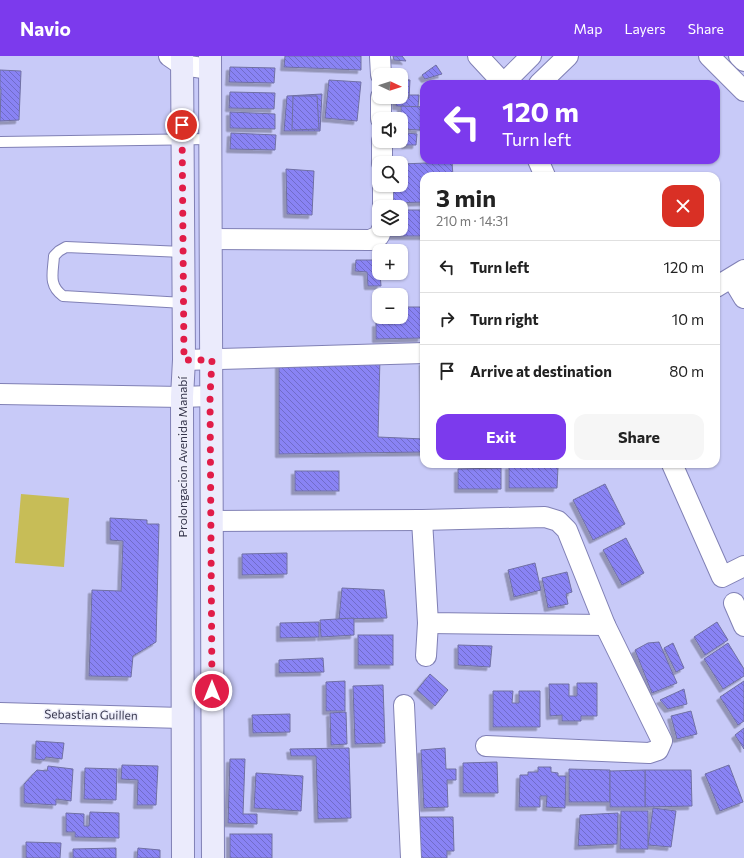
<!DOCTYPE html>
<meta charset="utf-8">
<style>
:root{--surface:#fff;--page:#f6f6f6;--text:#222;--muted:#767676;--line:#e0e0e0;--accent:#7c3aed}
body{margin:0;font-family:Commissioner,sans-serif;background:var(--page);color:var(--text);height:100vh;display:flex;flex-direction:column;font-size:15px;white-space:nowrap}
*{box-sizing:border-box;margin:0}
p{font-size:13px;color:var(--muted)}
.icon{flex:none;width:22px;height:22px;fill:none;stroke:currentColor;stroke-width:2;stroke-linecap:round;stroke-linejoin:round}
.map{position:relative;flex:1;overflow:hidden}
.sheet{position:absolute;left:420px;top:116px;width:300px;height:296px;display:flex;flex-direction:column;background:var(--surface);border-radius:12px;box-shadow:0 1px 3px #0004}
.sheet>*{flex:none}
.guide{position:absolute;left:420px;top:24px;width:300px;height:84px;border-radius:12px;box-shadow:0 1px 3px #0004;background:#7c3aed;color:#fff;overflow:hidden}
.needle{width:26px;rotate:94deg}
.buttons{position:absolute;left:372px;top:12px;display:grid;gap:8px}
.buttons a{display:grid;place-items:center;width:36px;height:36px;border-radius:8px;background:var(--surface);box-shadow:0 1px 3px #0004;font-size:20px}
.pin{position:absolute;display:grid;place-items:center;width:34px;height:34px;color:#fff;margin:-17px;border:2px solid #fff;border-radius:50%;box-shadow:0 1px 4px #0007}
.me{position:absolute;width:44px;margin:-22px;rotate:0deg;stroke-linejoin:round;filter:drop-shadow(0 0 3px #0008)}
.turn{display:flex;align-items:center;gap:14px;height:84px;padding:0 16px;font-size:18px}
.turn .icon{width:52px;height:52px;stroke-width:2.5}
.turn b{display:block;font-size:28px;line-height:34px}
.round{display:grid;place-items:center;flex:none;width:42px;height:42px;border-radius:12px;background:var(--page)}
.head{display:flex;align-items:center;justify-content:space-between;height:68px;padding:0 16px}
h1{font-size:24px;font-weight:700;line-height:30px}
.action{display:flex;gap:8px;margin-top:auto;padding:8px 16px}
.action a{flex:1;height:46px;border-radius:12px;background:var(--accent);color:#fff;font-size:16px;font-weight:700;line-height:46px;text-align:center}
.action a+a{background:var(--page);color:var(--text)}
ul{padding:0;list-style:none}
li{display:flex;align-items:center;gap:12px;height:52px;padding:0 16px;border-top:1px solid var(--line)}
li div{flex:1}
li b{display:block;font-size:15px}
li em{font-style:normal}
header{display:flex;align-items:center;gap:24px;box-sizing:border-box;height:56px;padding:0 20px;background:var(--accent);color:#fff}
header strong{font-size:19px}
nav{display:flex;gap:22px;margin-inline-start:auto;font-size:14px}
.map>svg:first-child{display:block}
.pitch{fill:#c7bd57}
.building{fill:url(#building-back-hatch);stroke:#7070a3;filter:url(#shadow)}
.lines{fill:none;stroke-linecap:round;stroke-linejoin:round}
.service-casing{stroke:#8080b5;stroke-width:12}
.minor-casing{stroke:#8080b5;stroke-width:22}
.secondary-casing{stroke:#8080b5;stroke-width:24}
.service{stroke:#fff;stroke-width:10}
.minor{stroke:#fff;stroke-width:20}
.secondary{stroke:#ebebfc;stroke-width:22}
.route{stroke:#e11d48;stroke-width:7;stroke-dasharray:0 12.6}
.labels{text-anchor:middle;stroke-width:3;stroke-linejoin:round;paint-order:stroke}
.street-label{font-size:12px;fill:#36364d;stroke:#eeeefa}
</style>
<header>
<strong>Navio</strong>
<nav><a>Map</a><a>Layers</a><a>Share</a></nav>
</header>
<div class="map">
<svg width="744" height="802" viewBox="0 0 744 802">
<defs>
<pattern id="building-back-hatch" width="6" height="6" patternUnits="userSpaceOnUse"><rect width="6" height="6" fill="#8983f4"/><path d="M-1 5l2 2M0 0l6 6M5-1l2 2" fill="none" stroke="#716cc8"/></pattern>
<filter id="shadow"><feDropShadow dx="-3.5" dy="3.5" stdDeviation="0" flood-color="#0004"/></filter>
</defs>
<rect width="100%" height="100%" fill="#c8caf8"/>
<!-- pitch -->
<polygon class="pitch" points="21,438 69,442 64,511 15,507"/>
<!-- building -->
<g class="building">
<polygon points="285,0 361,0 361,14 284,11"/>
<polygon points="393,0 402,0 406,5 394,4"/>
<polygon points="436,9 442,18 425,23 422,19"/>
<polygon points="230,11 275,12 274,27 229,26"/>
<polygon points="0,14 21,15 19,64 0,65 1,33 0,33"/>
<polygon points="401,23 410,24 409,42 389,43 389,41 401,41"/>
<polygon points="329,24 361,26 357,65 325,62"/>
<polygon points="230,36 275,37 274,53 229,52"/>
<polygon points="322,38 320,75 284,75 287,40"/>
<polygon points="409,39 419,39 418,51 396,50 396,42 409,42"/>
<polygon points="293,40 317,40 319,73 292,74"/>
<polygon points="401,50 424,51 424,71 420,71 420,74 401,73 401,63 396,63 396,62 401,62"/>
<polygon points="230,56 275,58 275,73 230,72"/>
<polygon points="231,77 276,79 275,94 230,93"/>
<polygon points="406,77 417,78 416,89 405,89"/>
<polygon points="452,106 453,120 424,120 424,146 392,147 391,129 401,129 401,108"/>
<polygon points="286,113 314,115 312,159 287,158"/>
<polygon points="401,154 424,154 424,180 386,180 386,173 401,173"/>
<polygon points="356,204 379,204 381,230 368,230 367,216 355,215"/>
<polygon points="401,251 423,251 421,282 376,283 376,267 393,268 394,261 401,261"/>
<polygon points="380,301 378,381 424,383 423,306 424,306 424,396 279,398 279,307"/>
<polygon points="509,410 558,411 557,432 509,432"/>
<polygon points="501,412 501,433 458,433 458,413"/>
<rect x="295" y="415" width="44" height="20"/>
<polygon points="605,428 625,468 593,484 573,444"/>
<polygon points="110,462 147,464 147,468 159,468 156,586 133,600 131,621 89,620 92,534 121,535 123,485 110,484"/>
<polygon points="626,482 644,517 622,529 603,494"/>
<polygon points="287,497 287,518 242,519 242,498"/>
<polygon points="535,507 541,534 514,541 508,514"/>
<polygon points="567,516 572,536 566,538 568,548 548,552 542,522"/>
<polygon points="342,532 384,534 387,562 339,563"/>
<polygon points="354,562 354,579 321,581 320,564"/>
<polygon points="319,566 319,581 280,582 280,567"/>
<polygon points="717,566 728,584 705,599 694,581"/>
<rect x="358" y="579" width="35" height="30"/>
<polygon points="659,586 677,627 652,637 635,594 648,587"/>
<polygon points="673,587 684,612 676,616 664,592"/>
<polygon points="728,587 744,613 744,620 723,633 704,603"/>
<polygon points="458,589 492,590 490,611 458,609"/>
<polygon points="323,602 324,616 279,617 279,604"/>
<polygon points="430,618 448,634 435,650 417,634"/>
<polygon points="345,625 345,655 326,655 326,626"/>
<polygon points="744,625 744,665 738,669 720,641"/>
<polygon points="577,627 597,627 597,660 581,660 581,665 562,665 562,659 550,660 549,628 569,628 569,640 577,640"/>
<polygon points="383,629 385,687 355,688 353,630"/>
<polygon points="684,633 687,648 668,653 660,644"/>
<polygon points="493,635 513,635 512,647 519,647 519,635 540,635 540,671 493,671"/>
<polygon points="691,655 697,678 677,683 671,660"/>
<polygon points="346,656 347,688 331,689 330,657"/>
<polygon points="290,658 290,676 253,677 252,659"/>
<polygon points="744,672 744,693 735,679"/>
<polygon points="36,685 64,687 62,703 46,701 44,704 35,703"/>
<polygon points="349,692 351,762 318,763 316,700 291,700 290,693"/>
<polygon points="445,692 446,713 456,713 456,724 447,724 448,751 424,752 421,694"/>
<polygon points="230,703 245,703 243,758 257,758 257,768 228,767"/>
<polygon points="497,706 498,737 463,737 463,707"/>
<polygon points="122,709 158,710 156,749 137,749 138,724 121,723"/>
<polygon points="729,709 743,746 720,755 705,718"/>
<polygon points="48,710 73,713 71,745 56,743 56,749 24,747 24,728 37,714 47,715"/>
<polygon points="538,711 551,711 551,716 558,717 558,720 566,720 565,752 546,751 547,740 540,740 540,751 519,751 520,719 528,719 528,716 538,716"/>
<polygon points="85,712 117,713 116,744 84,743"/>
<polygon points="569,713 610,714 610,746 569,746"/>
<polygon points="645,714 691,714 692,750 645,751"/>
<polygon points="645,714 645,751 610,751 610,715"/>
<polygon points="256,717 303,720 301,755 254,752"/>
<polygon points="653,752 676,755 671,791 648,789"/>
<polygon points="621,755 648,755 648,793 620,793"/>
<polygon points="90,756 119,757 119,782 75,781 75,776 66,776 66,757 84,758 84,770 89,770"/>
<polygon points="618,757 617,788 578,790 580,759"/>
<polygon points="420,761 453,761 454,795 447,795 447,802 420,802"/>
<rect x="230" y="778" width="42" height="24"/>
<polygon points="26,786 61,787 60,802 26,802"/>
<polygon points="116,792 116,802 73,802 73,793"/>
<polygon points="138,792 160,794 160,802 137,802"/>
</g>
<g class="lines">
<defs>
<g id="service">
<polyline points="0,86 210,83"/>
<path d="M183 196 66 191 59 195 54 200C53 217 48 229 63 240L184 247"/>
</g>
<g id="minor">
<polyline points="169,0 182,9 210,13"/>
<polyline points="478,0 504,28"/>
<polyline points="709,0 744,35"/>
<polyline points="739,0 744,5"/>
<polyline points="380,1 381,19"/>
<polyline points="504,27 531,0"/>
<polyline points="539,28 568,0"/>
<polyline points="381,41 381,63"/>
<polyline points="382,85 382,107"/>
<polyline points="538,104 545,120"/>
<polyline points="383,129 383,151"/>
<polyline points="211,183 370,184 379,180 382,173"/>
<polyline points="732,222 744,242"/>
<polyline points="716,231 744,214"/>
<polyline points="184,304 424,297"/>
<polyline points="0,338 182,341 210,340"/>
<polyline points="672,408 722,521 744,510"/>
<polyline points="422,464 428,567 605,569"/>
<polyline points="211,465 422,464 545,461 558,465 567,474 605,569 662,685 658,694 649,697 486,690"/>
<polyline points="734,547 744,570"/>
<polyline points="426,600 428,567"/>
<polyline points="404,649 411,802"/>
<polyline points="0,657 182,662"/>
</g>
<g id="secondary">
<polyline points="182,0 184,304 182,341 183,802"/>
<polyline points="210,0 213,802"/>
</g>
</defs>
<!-- service casing -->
<use href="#service" class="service-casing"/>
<!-- minor casing -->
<use href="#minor" class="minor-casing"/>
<!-- secondary casing -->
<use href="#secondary" class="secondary-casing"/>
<!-- service -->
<use href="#service" class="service"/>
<!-- minor -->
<use href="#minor" class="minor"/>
<!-- secondary -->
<use href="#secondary" class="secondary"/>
</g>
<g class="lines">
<!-- route -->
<polyline class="route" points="182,69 184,304 212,304 210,340 212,635"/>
</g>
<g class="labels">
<!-- street labels -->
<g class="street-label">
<text transform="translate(183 401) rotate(-90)" y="4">Prolongacion Avenida Manabí</text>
<text transform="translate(91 659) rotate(1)" y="4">Sebastian Guillen</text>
</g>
</g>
</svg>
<div class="buttons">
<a><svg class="needle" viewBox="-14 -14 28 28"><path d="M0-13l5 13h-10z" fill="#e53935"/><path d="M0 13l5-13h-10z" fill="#767676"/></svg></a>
<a><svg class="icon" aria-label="sound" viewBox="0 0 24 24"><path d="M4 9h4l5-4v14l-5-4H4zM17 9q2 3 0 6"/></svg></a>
<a><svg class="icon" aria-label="search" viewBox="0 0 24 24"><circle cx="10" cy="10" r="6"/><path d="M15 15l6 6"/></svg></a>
<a><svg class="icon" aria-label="layers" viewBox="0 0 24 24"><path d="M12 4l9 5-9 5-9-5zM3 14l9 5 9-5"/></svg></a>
<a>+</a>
<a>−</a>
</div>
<div class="pin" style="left:182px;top:69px;background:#d93025"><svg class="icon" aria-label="arrive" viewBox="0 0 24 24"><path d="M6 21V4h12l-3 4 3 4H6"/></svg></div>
<svg class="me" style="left:212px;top:635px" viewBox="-20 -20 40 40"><circle r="17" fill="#e11d48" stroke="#fff" stroke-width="3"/><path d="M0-11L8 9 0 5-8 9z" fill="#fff"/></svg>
<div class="guide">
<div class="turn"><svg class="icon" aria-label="left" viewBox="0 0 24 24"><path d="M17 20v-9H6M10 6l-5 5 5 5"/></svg><div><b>120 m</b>Turn left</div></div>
</div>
<section class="sheet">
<div class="head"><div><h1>3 min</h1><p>210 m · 14:31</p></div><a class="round" style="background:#d93025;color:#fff"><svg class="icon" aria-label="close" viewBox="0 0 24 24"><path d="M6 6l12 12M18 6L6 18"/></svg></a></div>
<ul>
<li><svg class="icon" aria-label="left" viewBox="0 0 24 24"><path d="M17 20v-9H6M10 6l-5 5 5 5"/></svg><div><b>Turn left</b></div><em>120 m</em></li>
<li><svg class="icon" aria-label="right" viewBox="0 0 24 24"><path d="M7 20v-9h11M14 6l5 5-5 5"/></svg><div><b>Turn right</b></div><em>10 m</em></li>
<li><svg class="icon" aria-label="arrive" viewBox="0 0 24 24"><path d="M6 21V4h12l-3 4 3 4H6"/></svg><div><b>Arrive at destination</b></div><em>80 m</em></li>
</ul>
<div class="action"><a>Exit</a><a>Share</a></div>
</section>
</div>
